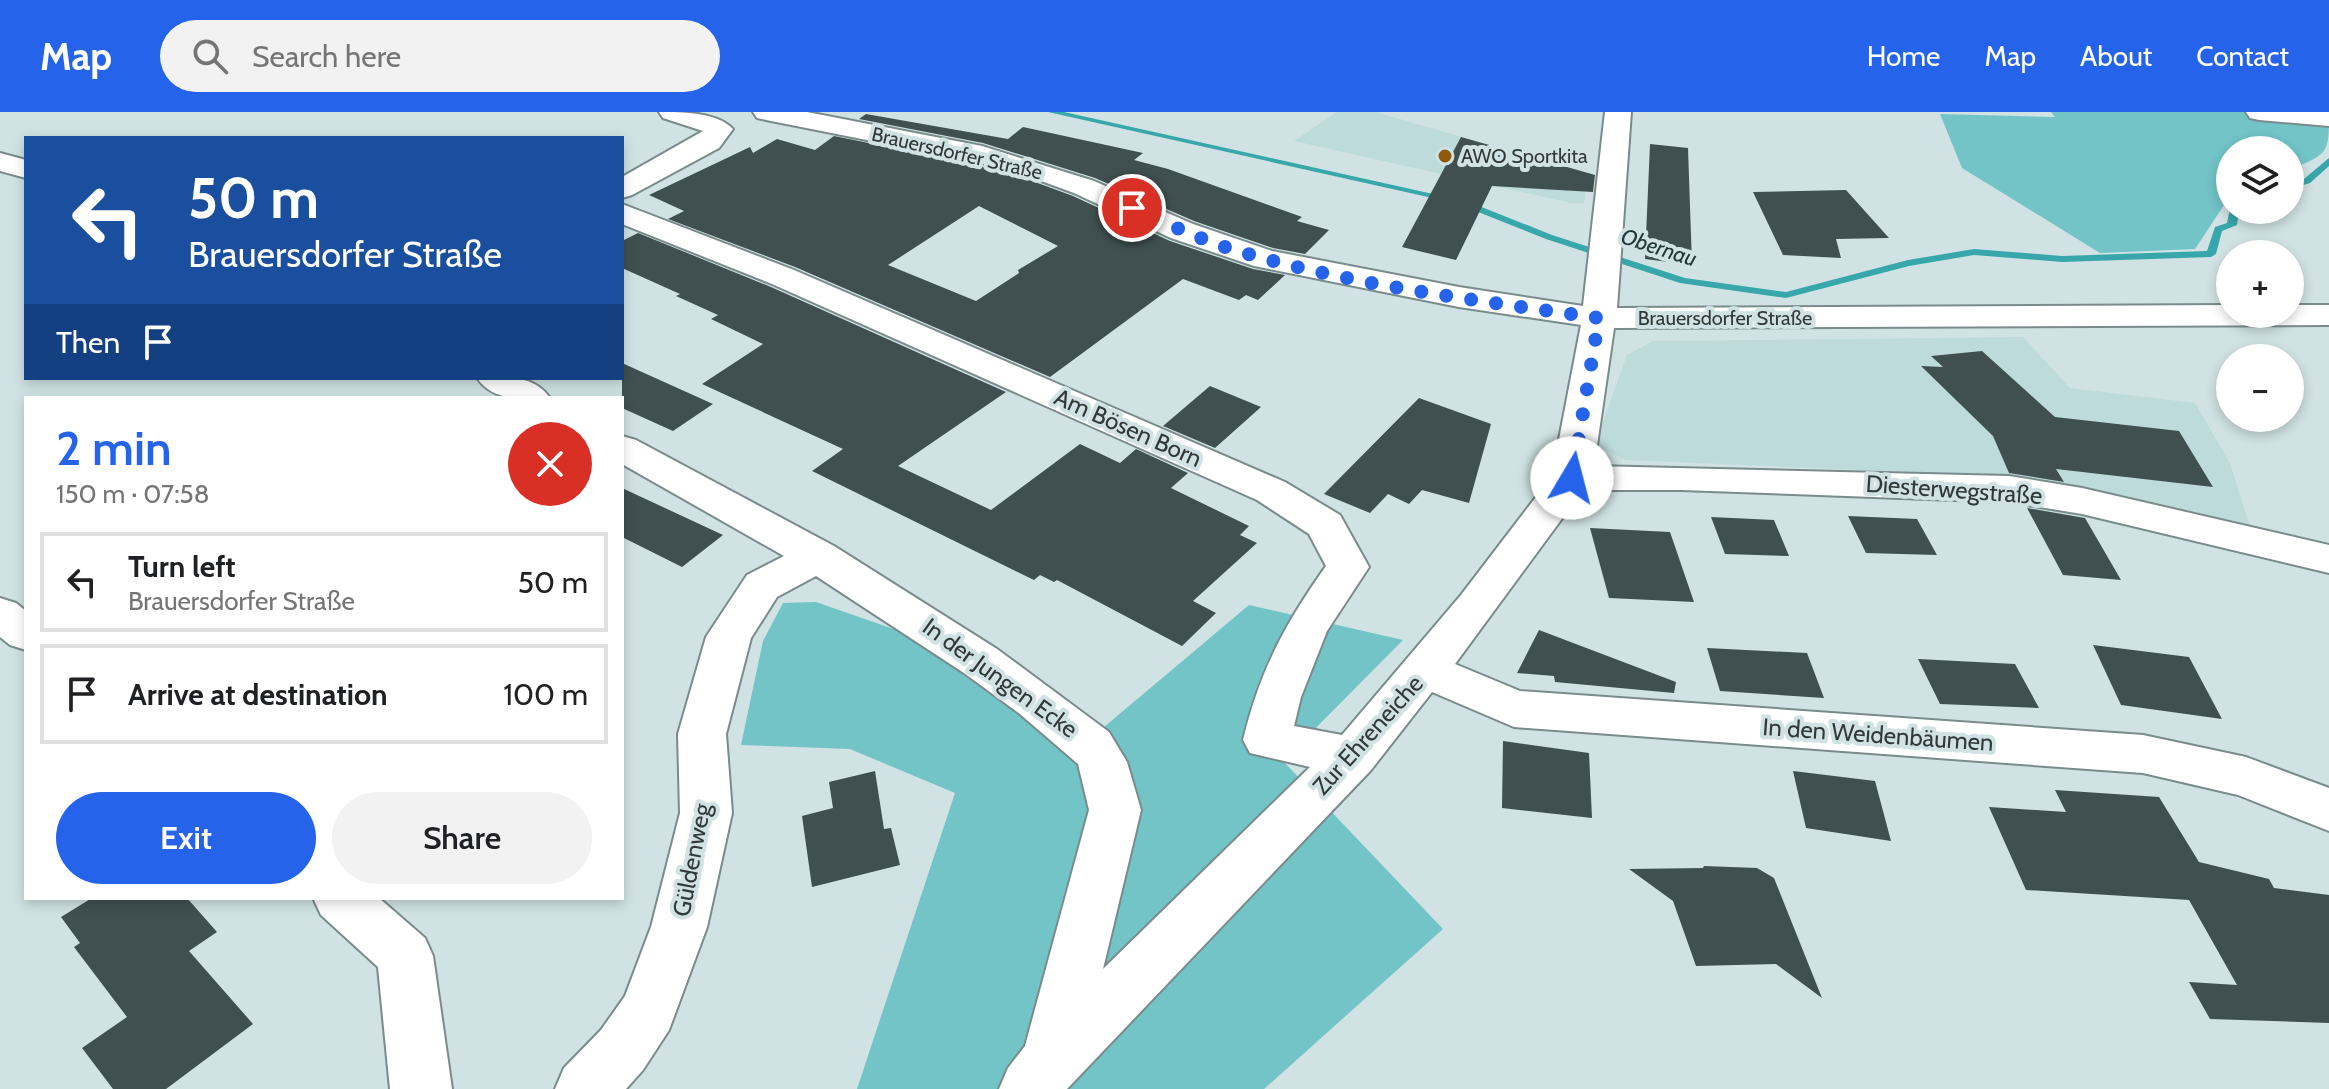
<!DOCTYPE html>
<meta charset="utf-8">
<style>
:root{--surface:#fff;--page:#f2f2f2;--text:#202124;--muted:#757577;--line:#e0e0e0;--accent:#2563eb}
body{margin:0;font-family:Cabin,sans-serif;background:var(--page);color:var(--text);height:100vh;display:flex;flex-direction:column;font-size:30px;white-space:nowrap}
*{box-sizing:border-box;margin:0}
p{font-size:26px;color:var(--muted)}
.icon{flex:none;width:44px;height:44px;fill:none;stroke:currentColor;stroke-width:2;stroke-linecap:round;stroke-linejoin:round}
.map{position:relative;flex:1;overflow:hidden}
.drawer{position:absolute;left:24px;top:284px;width:600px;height:504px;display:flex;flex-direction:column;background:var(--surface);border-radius:0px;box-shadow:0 4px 12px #0003}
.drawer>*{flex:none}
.top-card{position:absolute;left:24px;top:24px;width:600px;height:244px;border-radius:0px;box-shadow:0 4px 12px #0003;background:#1a4fa0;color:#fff;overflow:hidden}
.tools{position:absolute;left:2216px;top:24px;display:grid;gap:16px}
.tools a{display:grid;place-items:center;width:88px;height:88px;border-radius:50%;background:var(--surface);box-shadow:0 4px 12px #0003;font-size:40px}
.pin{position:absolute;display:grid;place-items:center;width:68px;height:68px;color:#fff;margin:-34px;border:4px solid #fff;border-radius:50%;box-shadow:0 2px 8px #0007}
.me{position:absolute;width:88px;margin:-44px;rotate:8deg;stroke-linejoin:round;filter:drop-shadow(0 0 6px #0008)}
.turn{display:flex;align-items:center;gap:28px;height:168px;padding:0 32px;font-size:36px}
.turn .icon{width:104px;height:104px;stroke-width:2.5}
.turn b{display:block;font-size:56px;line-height:68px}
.then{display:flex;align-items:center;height:76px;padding:0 32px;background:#0003;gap:16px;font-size:30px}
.round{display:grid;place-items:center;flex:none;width:84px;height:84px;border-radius:42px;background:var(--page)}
.head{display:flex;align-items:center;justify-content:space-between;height:136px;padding:0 32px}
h1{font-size:48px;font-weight:600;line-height:60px;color:var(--accent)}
.button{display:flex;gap:16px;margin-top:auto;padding:16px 32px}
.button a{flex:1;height:92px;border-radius:48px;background:var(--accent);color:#fff;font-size:32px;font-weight:600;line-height:92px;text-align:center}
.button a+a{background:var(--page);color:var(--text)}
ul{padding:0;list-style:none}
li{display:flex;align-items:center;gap:24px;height:100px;margin:0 16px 12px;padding:0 16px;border:4px solid var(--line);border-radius:0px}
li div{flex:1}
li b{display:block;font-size:30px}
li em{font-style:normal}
header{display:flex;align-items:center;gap:48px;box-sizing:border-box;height:112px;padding:0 40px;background:var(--accent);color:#fff}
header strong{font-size:38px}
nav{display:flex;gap:44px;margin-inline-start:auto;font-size:28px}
.search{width:560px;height:72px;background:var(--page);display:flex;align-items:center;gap:20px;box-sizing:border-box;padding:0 28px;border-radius:44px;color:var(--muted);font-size:30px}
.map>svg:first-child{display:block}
.built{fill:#bedbdb}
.green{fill:#72c4c7}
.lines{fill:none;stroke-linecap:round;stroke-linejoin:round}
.stream{fill:#37a7ab;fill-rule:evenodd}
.building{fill:#405051;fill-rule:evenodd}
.minor-casing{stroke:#7a8b8c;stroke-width:4}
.minor{fill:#fff;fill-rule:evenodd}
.route{stroke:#2563eb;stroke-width:14;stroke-dasharray:0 25.2}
.poi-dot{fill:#8f5a0d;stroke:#d0e2e3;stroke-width:3}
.labels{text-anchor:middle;stroke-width:8;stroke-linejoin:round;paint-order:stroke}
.far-street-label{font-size:20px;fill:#323939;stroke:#d0e2e3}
.far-poi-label{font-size:20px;fill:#323939;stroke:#d0e2e3;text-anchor:start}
.far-water-label{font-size:22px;font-style:italic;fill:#21393a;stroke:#d0e2e3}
.street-label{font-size:24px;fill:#323939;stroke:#d0e2e3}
</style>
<header>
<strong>Map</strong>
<div class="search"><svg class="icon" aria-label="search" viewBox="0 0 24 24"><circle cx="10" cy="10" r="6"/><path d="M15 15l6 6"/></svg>Search here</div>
<nav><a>Home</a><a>Map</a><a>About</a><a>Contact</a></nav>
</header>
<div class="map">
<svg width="2329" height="977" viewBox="0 0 2329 977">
<rect width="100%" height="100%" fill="#d0e2e3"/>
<!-- built -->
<g class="built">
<polygon points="1337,0 1375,0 1581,59 1586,67 1584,91 1571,91 1294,29"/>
<polygon points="2023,225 2070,276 2195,291 2230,351 2250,415 2032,365 1625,348 1595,332 1627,243 1653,229"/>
</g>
<!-- green -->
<g class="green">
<path d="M2051 0H2329C2329 42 2329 41 2290 58V38H2230V84L2195 137 2100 141 1962 56 1940 2 2055 5Z"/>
<polygon points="816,490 925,528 1091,626 1249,493 1403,528 1283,649 1443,817 1264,977 857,977 955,681 850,637 741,633 763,529 783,491"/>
</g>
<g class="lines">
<!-- stream -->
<g class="stream">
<polygon points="1048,0 1064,0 1451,86 1446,89"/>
<polygon points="2329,46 2329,54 2310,71 2290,77 2290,71 2304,67"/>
<polygon points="1463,90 1469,90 1552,123 1685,166 1786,180 1908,148 1974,137 2062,144 2207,139 2215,115 2227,111 2230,97 2239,98 2237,113 2222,119 2216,142 2211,145 2062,150 1974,143 1909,154 1786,186 1680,171 1546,127 1463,94"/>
</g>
</g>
<!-- building -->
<g class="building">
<polygon points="866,2 1008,27 1023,15 1143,41 1134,48 1168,57 1302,105 1297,109 1329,118 1305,142 1273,136 1194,109 1095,66 983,31 859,7"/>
<path d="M834 24 977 53 1024 66 1073 84 1170 129 1253 157 1285 163 1258 188 1246 183 1239 188 1183 167 1050 265 795 155 668 107 684 99 649 83 750 35 753 41 777 27 815 38ZM979 94 1058 134 1018 158 1019 161 976 189 888 153Z"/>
<polygon points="1461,25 1595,63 1593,80 1492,74 1456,148 1402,135"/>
<polygon points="1650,32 1688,36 1692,153 1645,147"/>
<polygon points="1846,78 1889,126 1836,127 1841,146 1783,143 1753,80"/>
<polygon points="638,121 771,175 1006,280 898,354 991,398 1080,332 1120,351 1136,337 1188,361 1171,376 1249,414 1240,423 1257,431 1193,489 1216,501 1182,534 1057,468 1054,470 1040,463 1034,468 812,359 843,337 702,272 763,232 711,207 718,203 676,184 680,182 622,156 622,129"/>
<polygon points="1982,239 2055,305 2179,319 2213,375 2056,357 2064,370 2009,361 1993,324 1921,254 1943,255 1931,244"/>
<polygon points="622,251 713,292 673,319 622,296"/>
<polygon points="1210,274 1261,295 1215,336 1163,314"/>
<polygon points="1419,286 1491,312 1469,391 1422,378 1409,392 1388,382 1370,401 1324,382"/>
<polygon points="622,376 723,423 682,455 622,425"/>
<polygon points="2027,396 2085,406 2121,468 2063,463"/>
<polygon points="1848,404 1917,407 1937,443 1866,441"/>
<polygon points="1711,405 1774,408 1789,444 1725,442"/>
<polygon points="1590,416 1670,420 1694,490 1609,486"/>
<polygon points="1539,518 1676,570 1674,581 1555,570 1554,564 1517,561"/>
<polygon points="2093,533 2189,545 2222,607 2121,593"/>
<polygon points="1707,536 1807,541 1824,586 1720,579"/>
<polygon points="1918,547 2015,552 2039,596 1940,592"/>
<polygon points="1503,629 1589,641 1592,706 1502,696"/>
<polygon points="875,659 884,717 891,716 900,753 812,775 802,704 833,696 829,670"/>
<polygon points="1793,659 1875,669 1891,729 1806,716"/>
<polygon points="2055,678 2159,685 2199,750 2269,767 2274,776 2329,783 2329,911 2210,907 2189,870 2237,873 2189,788 2026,778 1989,695 2066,700"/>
<polygon points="1704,754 1757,756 1774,766 1822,886 1776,852 1696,854 1673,789 1629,757 1703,756"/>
<polygon points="92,786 187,786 217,820 189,839 253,912 166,977 113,977 82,936 127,905 74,835 80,831 61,805"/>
</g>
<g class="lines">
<defs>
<g id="minor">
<path d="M659 0C683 0 717 0 733 17L719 36 632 83 622 86V65L703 19 663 6Z"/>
<path d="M753 0H807L982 34 1094 69 1193 112 1272 139 1459 175 1583 194 1605 0H1631L1617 196 2230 193V202H2290V193H2329V213L1614 216 1594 354 2009 364 2082 376 2329 433V461L2082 402 2009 390 1681 378H1583L1455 552 1520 579 2143 623 2246 645 2329 676V719L2238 683 2143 661 1514 615 1432 580 1371 658 1067 977H999L1008 956 1025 934 1089 698 1078 652 1020 602 964 561 816 464 777 485 751 526 726 622 732 701 707 815 669 918 643 958 626 977H555L564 956 601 918 625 884 651 815 680 701 678 622 706 525 747 463 784 444 622 352V324L636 328 834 434 997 537 1109 620 1127 650 1141 698 1103 857 1310 655 1250 641 1243 628C1260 558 1285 512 1326 454L1309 422 1257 388 772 172 622 112V92L794 158 1285 370 1340 403 1369 455 1327 519 1301 585 1294 614 1342 623 1461 483 1552 364 1581 213 1459 195 1254 154 1171 126 1074 81 1025 63 978 50 766 8 757 6Z"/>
<polygon points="2246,0 2329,0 2329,14 2259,8 2250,6"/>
<polygon points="0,41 26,48 26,66 0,59"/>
<path d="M477 266C503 266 533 261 550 286 524 286 494 291 477 266Z"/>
<polygon points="0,486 16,491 26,499 26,538 10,533 0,525"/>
<polygon points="313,786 379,786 425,826 433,844 452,977 390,977 378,855 321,803"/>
</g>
</defs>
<!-- minor casing -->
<use href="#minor" class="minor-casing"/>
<!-- minor -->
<use href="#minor" class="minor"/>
</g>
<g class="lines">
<!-- route -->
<path class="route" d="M1132 96C1164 110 1195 125 1228 136 1347 173 1475 188 1599 206L1572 366"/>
</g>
<!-- markers -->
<circle class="poi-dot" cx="1445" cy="44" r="8"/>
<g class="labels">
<!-- far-street labels -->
<g class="far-street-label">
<text transform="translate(957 41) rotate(13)" y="7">Brauersdorfer Straße</text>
<text x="1725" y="213">Brauersdorfer Straße</text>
</g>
<!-- far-poi labels -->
<g class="far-poi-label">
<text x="1461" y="51">AWO Sportkita</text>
</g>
<!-- far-water labels -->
<g class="far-water-label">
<text transform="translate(1659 135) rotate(18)" y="8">Obernau</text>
</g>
<!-- street labels -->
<g class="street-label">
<text transform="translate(1128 316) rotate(24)" y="8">Am Bösen Born</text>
<text transform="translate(1954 378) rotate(4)" y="8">Diesterwegstraße</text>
<text transform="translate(1000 566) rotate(36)" y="8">In der Jungen Ecke</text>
<text transform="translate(1368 623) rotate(-48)" y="8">Zur Ehreneiche</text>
<text transform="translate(1878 623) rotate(4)" y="8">In den Weidenbäumen</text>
<text transform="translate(692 748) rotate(-79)" y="8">Güldenweg</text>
</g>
</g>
</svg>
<div class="tools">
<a><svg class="icon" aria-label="layers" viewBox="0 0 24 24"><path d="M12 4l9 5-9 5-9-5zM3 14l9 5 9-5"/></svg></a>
<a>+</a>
<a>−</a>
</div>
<div class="pin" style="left:1132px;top:96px;background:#d93025"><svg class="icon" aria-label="arrive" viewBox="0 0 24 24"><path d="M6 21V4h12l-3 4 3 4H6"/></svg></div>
<svg class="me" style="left:1572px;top:366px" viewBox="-20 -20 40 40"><circle r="19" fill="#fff"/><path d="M0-13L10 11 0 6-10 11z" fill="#2563eb"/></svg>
<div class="top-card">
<div class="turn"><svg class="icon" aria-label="left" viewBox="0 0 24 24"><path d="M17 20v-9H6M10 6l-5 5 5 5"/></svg><div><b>50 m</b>Brauersdorfer Straße</div></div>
<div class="then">Then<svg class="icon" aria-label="arrive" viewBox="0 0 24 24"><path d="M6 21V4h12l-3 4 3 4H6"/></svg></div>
</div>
<section class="drawer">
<div class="head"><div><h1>2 min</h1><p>150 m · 07:58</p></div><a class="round" style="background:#d93025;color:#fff"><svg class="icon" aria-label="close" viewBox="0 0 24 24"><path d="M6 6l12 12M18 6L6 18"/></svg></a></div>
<ul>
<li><svg class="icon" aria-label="left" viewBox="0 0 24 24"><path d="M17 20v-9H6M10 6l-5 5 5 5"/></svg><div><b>Turn left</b><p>Brauersdorfer Straße</p></div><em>50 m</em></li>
<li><svg class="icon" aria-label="arrive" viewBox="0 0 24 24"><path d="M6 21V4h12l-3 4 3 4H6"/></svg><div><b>Arrive at destination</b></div><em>100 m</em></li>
</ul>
<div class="button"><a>Exit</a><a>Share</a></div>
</section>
</div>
